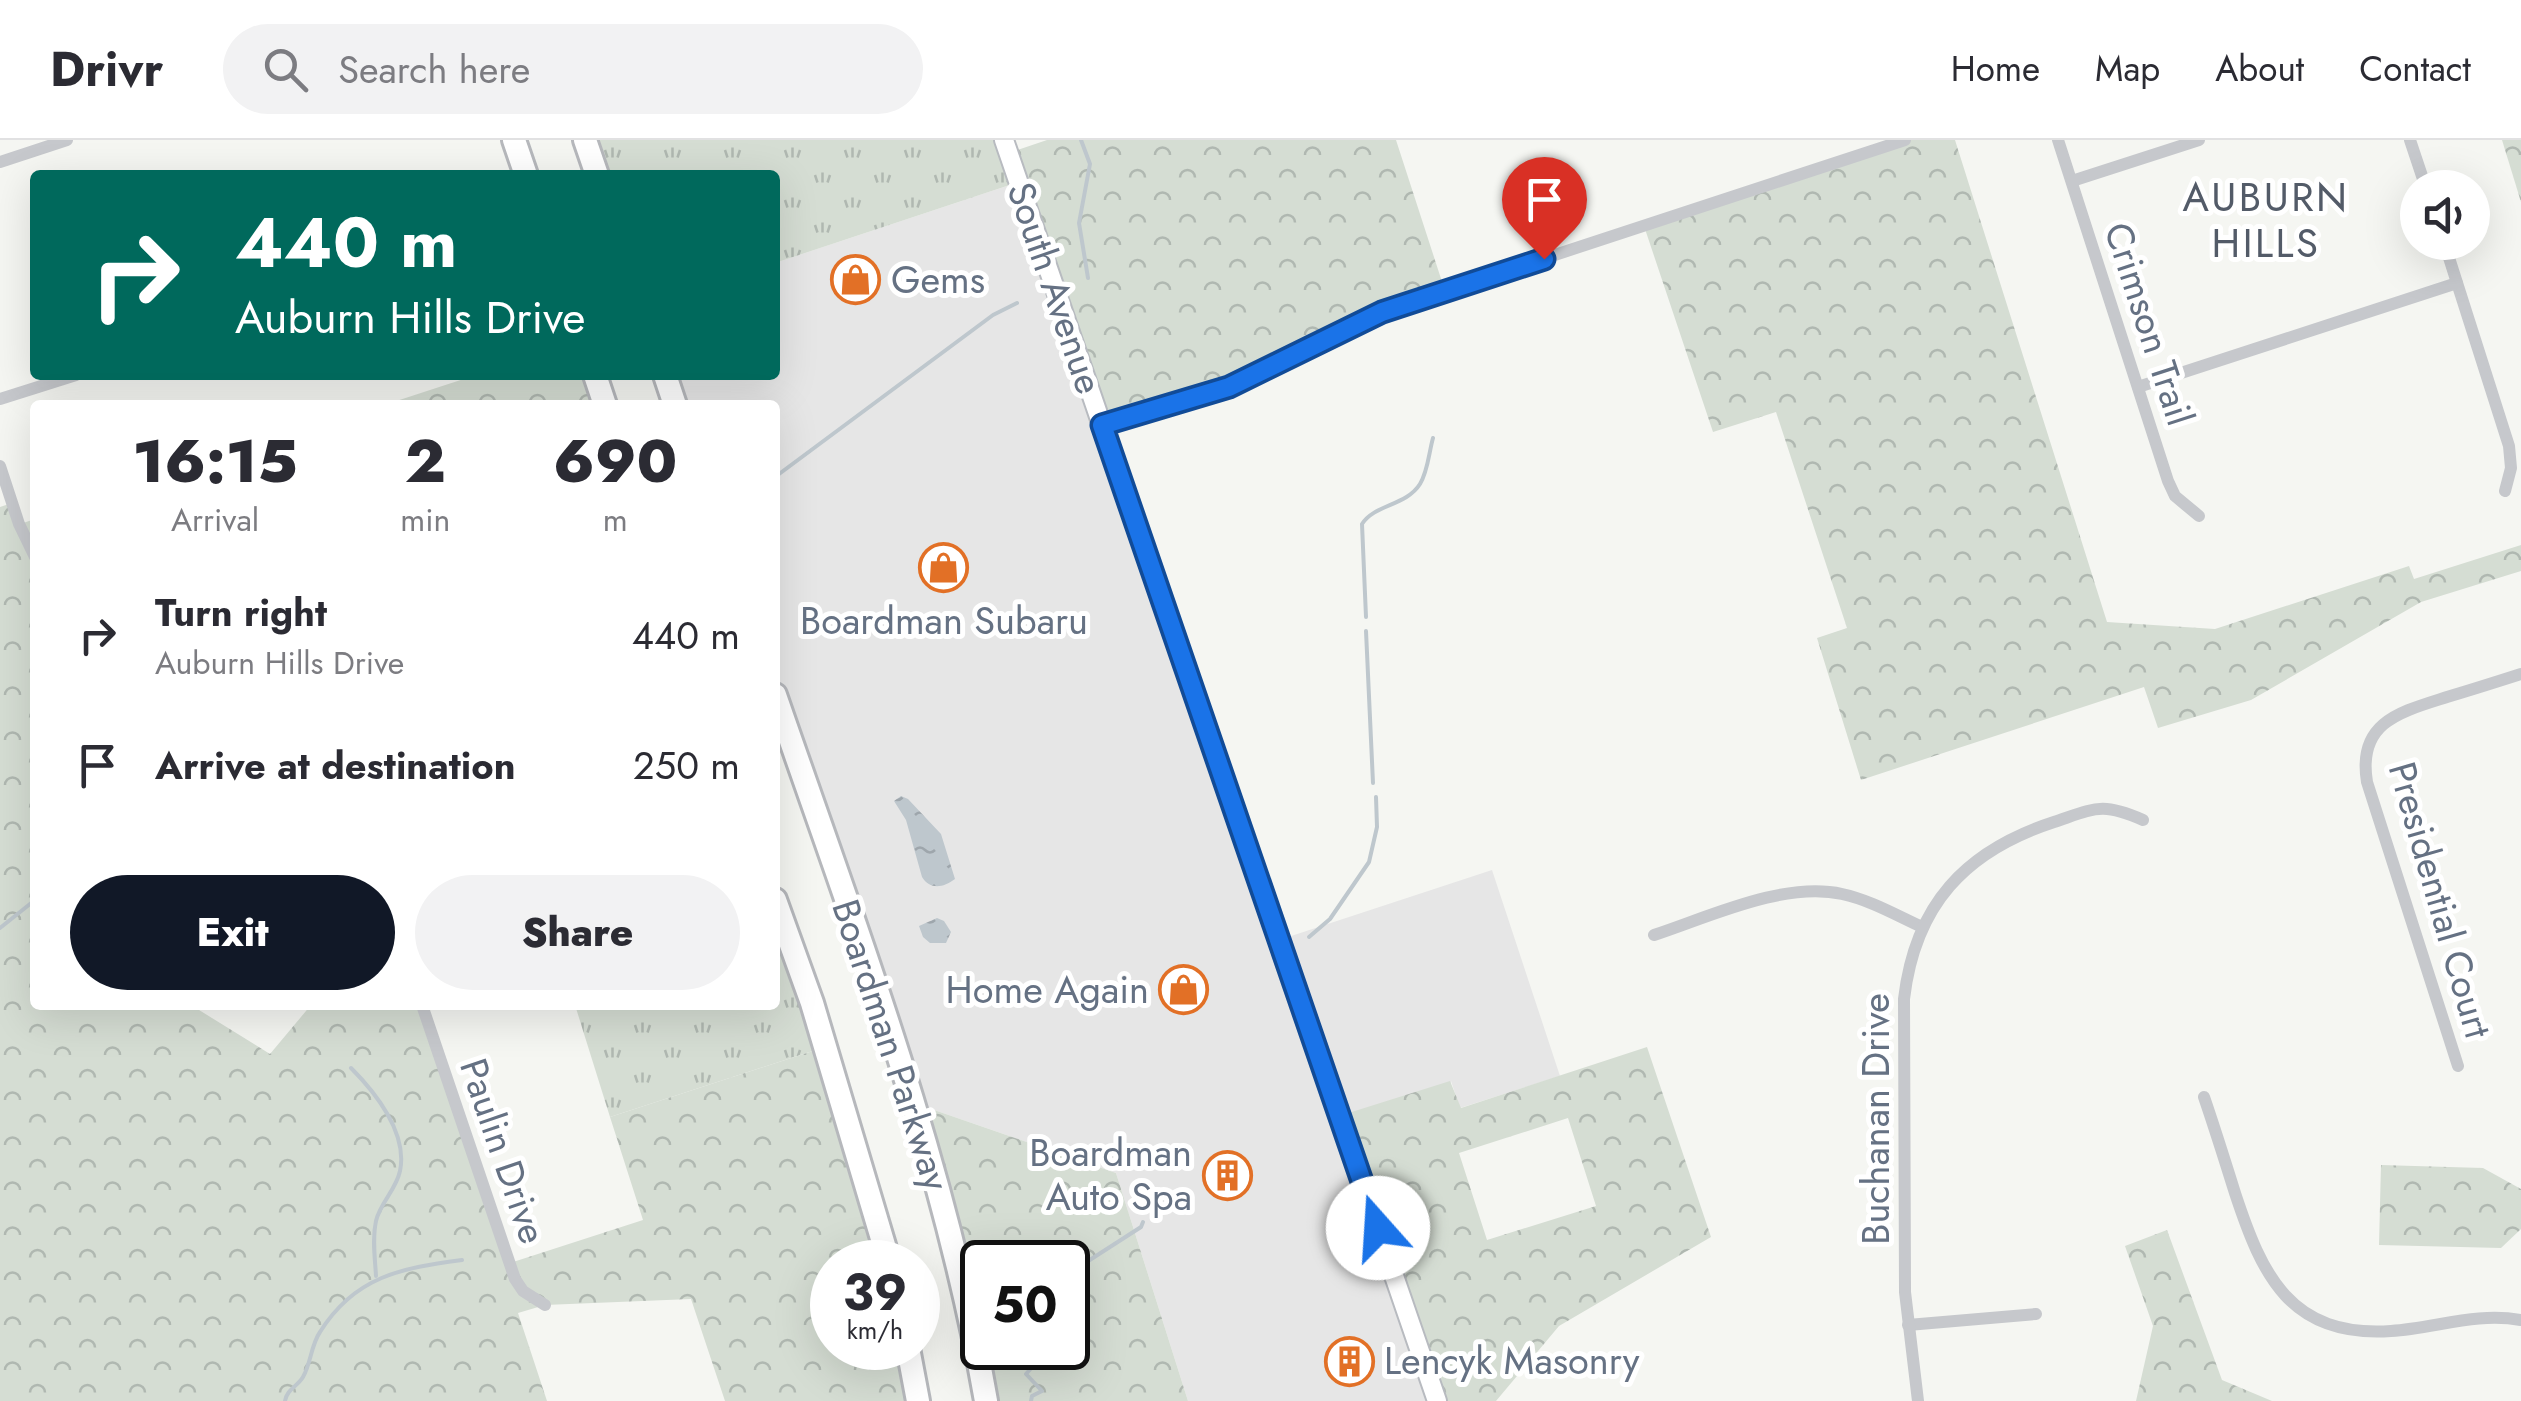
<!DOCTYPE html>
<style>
:root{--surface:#fff;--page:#f2f2f3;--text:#2b2b33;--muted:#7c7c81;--line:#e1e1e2;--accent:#111827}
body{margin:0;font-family:Jost,sans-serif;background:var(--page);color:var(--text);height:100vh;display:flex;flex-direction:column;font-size:38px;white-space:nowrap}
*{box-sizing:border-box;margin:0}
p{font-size:32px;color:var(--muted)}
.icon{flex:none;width:55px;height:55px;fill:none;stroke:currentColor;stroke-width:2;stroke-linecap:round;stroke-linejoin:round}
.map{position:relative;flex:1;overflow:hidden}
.details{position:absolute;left:30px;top:260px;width:750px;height:610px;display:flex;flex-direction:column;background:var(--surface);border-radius:10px;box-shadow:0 10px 40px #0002}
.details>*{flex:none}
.banner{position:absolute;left:30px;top:30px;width:750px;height:210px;border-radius:10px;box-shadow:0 10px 40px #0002;background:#00695c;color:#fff;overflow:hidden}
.tools{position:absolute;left:2400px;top:30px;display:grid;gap:20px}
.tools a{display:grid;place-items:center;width:90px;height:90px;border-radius:50%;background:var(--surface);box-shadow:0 10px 40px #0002;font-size:50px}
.speed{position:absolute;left:810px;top:1100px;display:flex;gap:20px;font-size:50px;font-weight:700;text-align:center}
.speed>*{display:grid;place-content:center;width:130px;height:130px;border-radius:50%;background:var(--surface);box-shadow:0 10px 40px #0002;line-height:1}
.speed small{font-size:25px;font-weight:400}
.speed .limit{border:5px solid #111;border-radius:15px;background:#fff;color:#111}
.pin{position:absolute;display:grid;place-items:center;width:85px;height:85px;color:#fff;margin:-102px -42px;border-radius:50% 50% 50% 0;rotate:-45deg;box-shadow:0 0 10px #0007}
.pin .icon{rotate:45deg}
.me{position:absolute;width:110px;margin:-55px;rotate:341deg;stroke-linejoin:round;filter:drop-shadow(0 0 8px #0008)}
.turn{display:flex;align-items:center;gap:35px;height:210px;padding:0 40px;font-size:45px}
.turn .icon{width:130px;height:130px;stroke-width:2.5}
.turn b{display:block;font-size:70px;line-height:85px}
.eta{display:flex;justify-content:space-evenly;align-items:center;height:170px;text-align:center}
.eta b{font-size:60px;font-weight:800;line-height:70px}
.action{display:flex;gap:20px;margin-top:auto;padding:20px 40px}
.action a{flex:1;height:115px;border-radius:60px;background:var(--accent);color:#fff;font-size:40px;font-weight:800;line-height:115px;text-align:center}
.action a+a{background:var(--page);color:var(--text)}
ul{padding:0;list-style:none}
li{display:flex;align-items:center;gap:30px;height:130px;padding:0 40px}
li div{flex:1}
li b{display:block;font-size:38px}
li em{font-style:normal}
header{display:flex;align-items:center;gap:60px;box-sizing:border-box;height:140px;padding:0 50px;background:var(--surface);border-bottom:2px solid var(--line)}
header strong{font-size:48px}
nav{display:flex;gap:55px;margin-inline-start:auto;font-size:35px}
.search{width:700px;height:90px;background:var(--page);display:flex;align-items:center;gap:25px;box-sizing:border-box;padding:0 35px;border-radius:55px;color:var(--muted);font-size:38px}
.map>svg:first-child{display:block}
.built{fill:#e6e6e6}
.grass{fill:url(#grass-tufts)}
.forest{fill:url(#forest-crowns);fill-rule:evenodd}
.water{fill:url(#water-ripples)}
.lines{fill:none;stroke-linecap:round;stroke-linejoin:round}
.stream{stroke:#bec7cd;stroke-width:4}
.secondary-casing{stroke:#b8bbc0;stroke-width:22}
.motorway-casing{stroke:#b6b8bc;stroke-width:28}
.minor{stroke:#c6c8cc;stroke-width:12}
.secondary{stroke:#fff;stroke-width:18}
.motorway{stroke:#fff;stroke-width:22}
.route-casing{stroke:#114b97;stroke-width:25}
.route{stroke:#1a73e8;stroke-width:18}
.labels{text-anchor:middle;stroke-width:10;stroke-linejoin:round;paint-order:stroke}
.poi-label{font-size:38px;fill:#657183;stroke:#fff;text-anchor:start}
.street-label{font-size:38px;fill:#657183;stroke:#fff}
.neighbourhood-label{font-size:40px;letter-spacing:2.5px;fill:#535b68;stroke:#fff}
</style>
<header>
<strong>Drivr</strong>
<div class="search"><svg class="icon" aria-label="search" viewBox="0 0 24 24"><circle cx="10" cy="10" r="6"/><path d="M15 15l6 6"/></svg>Search here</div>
<nav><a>Home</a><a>Map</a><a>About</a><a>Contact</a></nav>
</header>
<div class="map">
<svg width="2521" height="1261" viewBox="0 0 2521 1261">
<defs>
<pattern id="grass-tufts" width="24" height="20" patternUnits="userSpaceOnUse" patternTransform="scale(2.5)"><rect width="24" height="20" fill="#d5ddd3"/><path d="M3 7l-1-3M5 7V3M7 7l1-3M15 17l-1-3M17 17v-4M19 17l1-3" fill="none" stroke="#b0b8b1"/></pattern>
<pattern id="forest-crowns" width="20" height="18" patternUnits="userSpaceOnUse" patternTransform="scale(2.5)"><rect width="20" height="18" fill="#d5ddd3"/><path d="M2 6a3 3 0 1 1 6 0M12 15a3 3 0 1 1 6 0" fill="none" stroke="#b0b8b1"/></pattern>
<pattern id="water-ripples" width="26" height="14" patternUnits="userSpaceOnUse" patternTransform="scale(2.5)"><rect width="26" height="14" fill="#bec7cd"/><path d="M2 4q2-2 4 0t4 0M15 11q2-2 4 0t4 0" fill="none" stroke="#9ea6ac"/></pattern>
</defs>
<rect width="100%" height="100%" fill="#f5f6f2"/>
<!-- built -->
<polygon class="built" points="1019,42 1279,800 1492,730 1560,936 1460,968 1451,941 1437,1261 1188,1261 1116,1033 911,962 775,555 775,265 675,265 665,235 775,235 775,123"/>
<!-- grass -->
<g class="grass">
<polygon points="585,0 1004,0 1019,42 775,123 775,35 597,35"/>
<polygon points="775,760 825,907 610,977 575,865 775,865"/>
</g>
<!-- forest -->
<g class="forest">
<polygon points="1047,0 1396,0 1445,151 1381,172 1229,247 1102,285 1009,13"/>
<polygon points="1905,0 1955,0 2107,482 2215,489 2409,426 2414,439 2521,405 2521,431 2421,462 2251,560 2158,588 2144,547 1861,640 1817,498 1847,488 1776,272 1713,292 1644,86"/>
<polygon points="2502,0 2521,0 2521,62"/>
<polygon points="476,235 595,235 605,265 384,265"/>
<polygon points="12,363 20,384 35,379 35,865 191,865 270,914 311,865 422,865 510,1123 643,1080 610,977 825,907 889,1122 832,1122 832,1208 908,1208 918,1261 725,1261 691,1159 545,1165 518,1173 547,1261 0,1261 0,367"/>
<path d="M1647 907 1711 1097 1559 1186 1496 1261H1437L1339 976 1450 941 1461 968ZM1568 978 1596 1066 1487 1100 1459 1013Z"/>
<path d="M911 962 1116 1033 1188 1261H986ZM982 1122H1068V1208H982Z"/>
<polygon points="2381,1025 2483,1028 2521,1049 2521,1089 2501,1108 2379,1105"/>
<polygon points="2167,1090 2222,1240 2272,1261 2136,1261 2153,1186 2125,1106"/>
</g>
<!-- water -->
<g class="water">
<path d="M901 656 908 659 941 694 955 739C943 748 930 750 922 737L906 680 894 661Z"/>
<polygon points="937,778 944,781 951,792 946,803 930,803 923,797 919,786"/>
</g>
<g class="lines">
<!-- stream -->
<g class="stream">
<polyline points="1081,0 1090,24 1079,83 1088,138"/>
<polyline points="775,337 993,175 1017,163"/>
<path d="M1366 477 1362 384C1375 364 1406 366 1420 344 1428 331 1429 312 1433 298"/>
<polyline points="1366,491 1373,643"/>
<polyline points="0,788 35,760"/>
<polyline points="1309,797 1330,779 1369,722 1377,687 1376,657"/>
<path d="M351 928C375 952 408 993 400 1031 396 1050 380 1063 376 1081 372 1099 375 1118 376 1136"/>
<polyline points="1068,1134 1141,1087 1143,1082"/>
<path d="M285 1261C287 1249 297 1247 303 1237 311 1223 311 1205 320 1192 355 1136 402 1128 462 1120"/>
<polyline points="1031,1261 1032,1256 1042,1251 1026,1234 1042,1216 1040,1212 1044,1208"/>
</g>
<defs>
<polyline id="secondary" points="1004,0 1437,1261"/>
<g id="motorway">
<polyline points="514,0 526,35"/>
<polyline points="585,0 597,35"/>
<polyline points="595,235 605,265"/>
<polyline points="665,235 675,265"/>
<path d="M775 555C855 787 944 1019 986 1261"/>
<polyline points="775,760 812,863 889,1122"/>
<polyline points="908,1208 918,1261"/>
</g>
</defs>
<!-- secondary casing -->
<use href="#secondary" class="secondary-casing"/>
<!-- motorway casing -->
<use href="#motorway" class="motorway-casing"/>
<!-- minor -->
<g class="minor">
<polyline points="2058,0 2168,341 2175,356 2199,376"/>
<polyline points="2410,0 2426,48"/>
<polyline points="0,22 67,0"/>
<polyline points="2072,41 2199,0"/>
<polyline points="2444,102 2509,306 2511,328 2505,351"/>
<polyline points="2138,247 2457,143"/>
<polyline points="0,259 76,235"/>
<polyline points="1102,285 1229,247 1381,172 1905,0"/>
<polyline points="0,326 19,384 35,417"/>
<path d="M1654 795C1709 777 1784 741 1842 754 1870 760 1896 775 1922 787"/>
<polyline points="422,865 515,1139 523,1151 545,1165"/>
<path d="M2458 926 2367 642C2357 582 2400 572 2447 557 2471 550 2496 542 2521 534"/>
<path d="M2204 957C2215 989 2225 1021 2235 1053 2262 1135 2290 1198 2391 1191 2436 1188 2476 1172 2521 1180"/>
<polyline points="1908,1185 2036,1174"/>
<path d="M1918 1261 1905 1152 1904 859C1915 765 1965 711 2054 682 2096 668 2102 662 2143 680"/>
</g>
<!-- secondary -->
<use href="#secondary" class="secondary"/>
<!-- motorway -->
<use href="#motorway" class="motorway"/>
</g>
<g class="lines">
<defs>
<polyline id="route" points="1378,1088 1102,285 1229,247 1382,172 1544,119"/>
</defs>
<!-- route casing -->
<use href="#route" class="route-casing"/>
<!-- route -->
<use href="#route" class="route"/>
</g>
<!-- icons -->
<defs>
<symbol id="shop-ring" viewBox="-11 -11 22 22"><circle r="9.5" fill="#fff" stroke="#e27026" stroke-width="1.5"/><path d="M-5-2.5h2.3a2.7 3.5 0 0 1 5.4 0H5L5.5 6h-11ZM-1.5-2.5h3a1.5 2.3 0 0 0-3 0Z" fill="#e27026"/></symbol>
<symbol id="building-ring" viewBox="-11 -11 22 22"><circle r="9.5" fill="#fff" stroke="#e27026" stroke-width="1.5"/><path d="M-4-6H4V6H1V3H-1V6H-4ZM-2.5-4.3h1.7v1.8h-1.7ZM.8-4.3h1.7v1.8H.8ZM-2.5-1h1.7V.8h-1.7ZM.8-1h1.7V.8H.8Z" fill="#e27026"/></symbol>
</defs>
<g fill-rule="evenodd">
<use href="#shop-ring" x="828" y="112" width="55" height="55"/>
<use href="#shop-ring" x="916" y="400" width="55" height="55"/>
<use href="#shop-ring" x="1156" y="822" width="55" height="55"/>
<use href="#building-ring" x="1200" y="1008" width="55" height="55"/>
<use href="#building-ring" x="1322" y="1194" width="55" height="55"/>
</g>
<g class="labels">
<!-- poi labels -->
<g class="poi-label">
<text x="891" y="153">Gems</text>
<text x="944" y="494" text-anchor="middle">Boardman Subaru</text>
<text x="1149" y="863" text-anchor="end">Home Again</text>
<text x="1192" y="1026" text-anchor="end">Boardman<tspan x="1192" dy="44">Auto Spa</tspan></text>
<text x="1384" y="1234">Lencyk Masonry</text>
</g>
<!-- street labels -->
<g class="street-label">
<text transform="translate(1055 148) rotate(71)" y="13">South Avenue</text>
<text transform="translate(2149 184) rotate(72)" y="13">Crimson Trail</text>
<text transform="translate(2440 760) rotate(74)" y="13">Presidential Court</text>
<text transform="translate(891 905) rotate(72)" y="13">Boardman Parkway</text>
<text transform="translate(1876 979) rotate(-90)" y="13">Buchanan Drive</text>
<text transform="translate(503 1011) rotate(71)" y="13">Paulin Drive</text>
</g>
<!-- neighbourhood labels -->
<g class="neighbourhood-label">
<text x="2266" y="71">AUBURN<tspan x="2266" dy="46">HILLS</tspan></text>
</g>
</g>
</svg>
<div class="tools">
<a><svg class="icon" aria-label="sound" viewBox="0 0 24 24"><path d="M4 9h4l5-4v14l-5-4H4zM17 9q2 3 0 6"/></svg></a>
</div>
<div class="speed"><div>39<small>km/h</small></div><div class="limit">50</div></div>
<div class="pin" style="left:1544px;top:119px;background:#d93025"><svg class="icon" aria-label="arrive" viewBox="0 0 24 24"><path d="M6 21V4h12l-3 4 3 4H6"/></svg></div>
<svg class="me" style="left:1378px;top:1088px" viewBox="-20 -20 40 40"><circle r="19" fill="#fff"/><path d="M0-13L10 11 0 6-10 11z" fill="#1a73e8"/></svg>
<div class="banner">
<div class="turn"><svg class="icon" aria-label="right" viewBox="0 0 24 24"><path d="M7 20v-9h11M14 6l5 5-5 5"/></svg><div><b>440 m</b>Auburn Hills Drive</div></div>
</div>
<section class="details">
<div class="eta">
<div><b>16:15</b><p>Arrival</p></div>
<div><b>2</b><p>min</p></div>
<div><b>690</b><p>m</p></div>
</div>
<ul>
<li><svg class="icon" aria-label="right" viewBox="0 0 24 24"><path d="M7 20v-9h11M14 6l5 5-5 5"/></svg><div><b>Turn right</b><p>Auburn Hills Drive</p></div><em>440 m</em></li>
<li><svg class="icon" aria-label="arrive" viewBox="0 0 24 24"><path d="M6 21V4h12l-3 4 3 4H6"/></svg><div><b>Arrive at destination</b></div><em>250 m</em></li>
</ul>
<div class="action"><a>Exit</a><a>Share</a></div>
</section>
</div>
